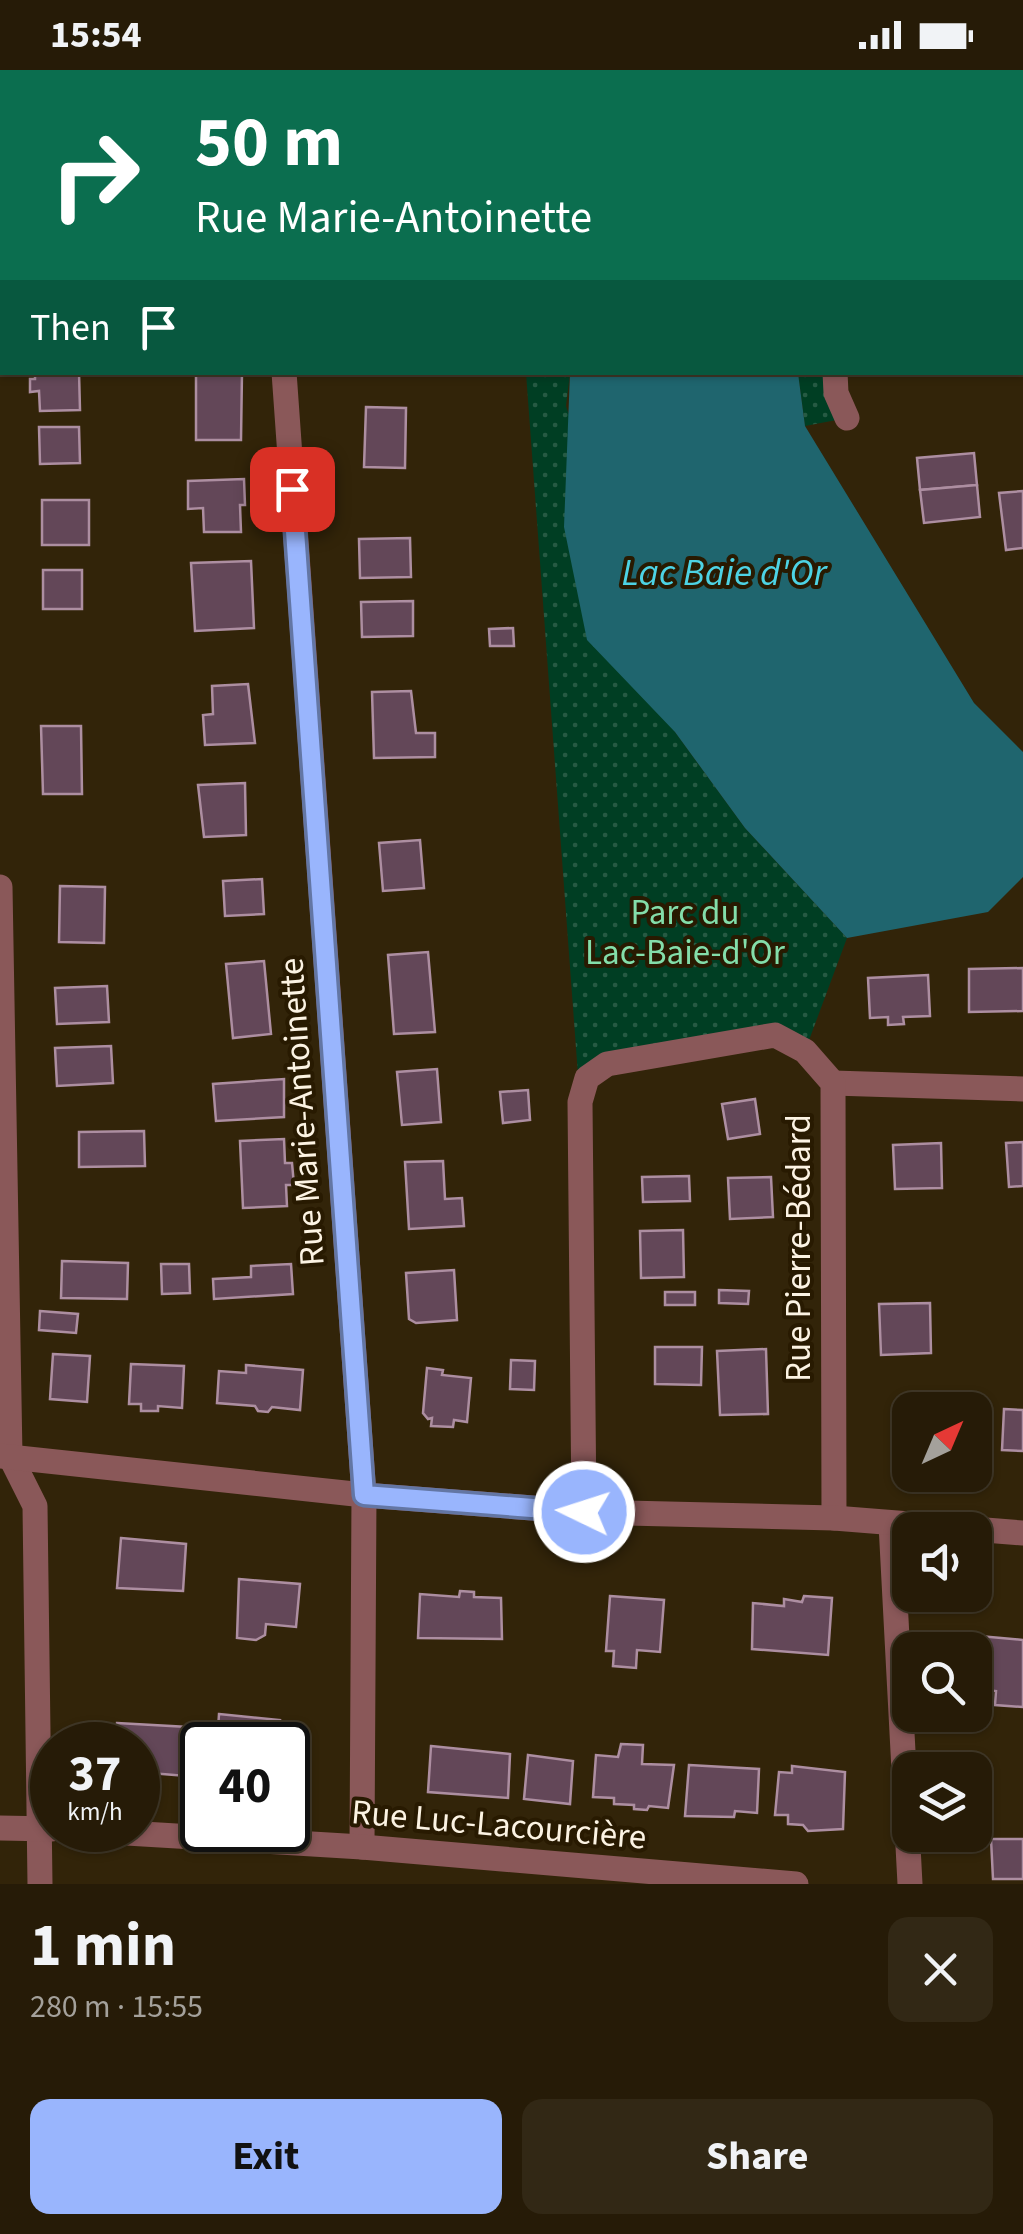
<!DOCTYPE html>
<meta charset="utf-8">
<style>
:root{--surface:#261b07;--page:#322815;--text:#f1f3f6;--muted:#a4a19b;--line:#423928;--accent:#99b5fd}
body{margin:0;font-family:"Source Sans 3",sans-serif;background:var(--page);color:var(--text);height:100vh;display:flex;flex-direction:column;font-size:38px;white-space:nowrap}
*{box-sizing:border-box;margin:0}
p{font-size:32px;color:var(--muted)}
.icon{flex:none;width:55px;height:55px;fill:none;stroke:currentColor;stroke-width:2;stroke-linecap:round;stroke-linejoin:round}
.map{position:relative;height:1814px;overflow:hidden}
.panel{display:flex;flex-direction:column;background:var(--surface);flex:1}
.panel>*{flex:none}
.banner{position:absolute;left:0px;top:0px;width:1025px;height:305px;box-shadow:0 2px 8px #0004,0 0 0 2px var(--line);background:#0b6e4f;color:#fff;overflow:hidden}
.needle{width:65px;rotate:44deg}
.controls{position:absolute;left:892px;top:1322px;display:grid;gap:20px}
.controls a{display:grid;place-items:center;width:100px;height:100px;border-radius:20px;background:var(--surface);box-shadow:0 2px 8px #0004,0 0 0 2px var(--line);font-size:50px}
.speed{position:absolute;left:30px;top:1652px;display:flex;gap:20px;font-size:50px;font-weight:700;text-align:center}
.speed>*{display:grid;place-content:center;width:130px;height:130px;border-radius:50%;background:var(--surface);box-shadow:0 2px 8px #0004,0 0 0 2px var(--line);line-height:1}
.speed small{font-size:25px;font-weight:400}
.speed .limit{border:5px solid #111;border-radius:15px;background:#fff;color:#111}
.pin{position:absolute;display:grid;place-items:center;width:85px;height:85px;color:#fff;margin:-42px;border-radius:20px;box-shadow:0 5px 15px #0006}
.me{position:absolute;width:110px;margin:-55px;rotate:274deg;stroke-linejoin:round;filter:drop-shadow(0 0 8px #0008)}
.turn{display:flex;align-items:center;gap:35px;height:210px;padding:0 30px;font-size:45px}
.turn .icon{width:130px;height:130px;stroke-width:2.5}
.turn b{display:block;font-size:70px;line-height:85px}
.then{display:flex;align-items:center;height:95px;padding:0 30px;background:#0003;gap:20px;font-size:38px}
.round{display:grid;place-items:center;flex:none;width:105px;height:105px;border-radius:20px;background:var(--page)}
.head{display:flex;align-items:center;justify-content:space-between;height:170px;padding:0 30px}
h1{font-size:60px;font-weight:700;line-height:75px}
.primary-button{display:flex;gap:20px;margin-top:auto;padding:20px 30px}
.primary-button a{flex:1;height:115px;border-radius:20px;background:var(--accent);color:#111;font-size:40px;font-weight:700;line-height:115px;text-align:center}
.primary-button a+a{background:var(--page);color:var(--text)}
.status{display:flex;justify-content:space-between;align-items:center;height:70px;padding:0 50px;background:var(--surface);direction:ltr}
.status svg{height:28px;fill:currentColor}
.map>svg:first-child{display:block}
.forest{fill:url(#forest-firs)}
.park{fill:url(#park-dots)}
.water{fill:#1f656e}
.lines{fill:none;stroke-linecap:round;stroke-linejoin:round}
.stream{stroke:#1f656e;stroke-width:9}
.building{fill:#634758;stroke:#ad8ea1;stroke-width:2.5}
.minor{stroke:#8a5859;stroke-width:25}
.tertiary{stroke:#8a5859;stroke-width:25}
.route-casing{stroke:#6376a4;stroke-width:25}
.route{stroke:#99b5fd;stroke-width:18}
.labels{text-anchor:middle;stroke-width:8;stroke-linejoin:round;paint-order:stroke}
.park-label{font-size:35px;fill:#83deaa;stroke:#281a01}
.street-label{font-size:35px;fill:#fcf3e3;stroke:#281a01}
.water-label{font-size:38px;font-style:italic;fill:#4dd3e4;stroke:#281a01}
</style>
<div class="status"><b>15:54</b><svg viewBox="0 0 49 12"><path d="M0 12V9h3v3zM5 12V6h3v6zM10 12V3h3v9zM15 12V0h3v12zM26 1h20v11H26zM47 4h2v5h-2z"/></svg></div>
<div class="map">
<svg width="1023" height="1814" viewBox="0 0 1023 1814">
<defs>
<pattern id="forest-firs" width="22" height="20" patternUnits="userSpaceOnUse" patternTransform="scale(2.5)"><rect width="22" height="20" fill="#003e23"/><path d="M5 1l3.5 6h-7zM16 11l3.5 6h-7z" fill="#265a43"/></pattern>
<pattern id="park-dots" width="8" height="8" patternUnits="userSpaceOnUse" patternTransform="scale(2.5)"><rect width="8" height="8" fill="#003e23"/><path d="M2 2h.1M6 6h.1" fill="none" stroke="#265a43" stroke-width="1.8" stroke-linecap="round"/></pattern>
</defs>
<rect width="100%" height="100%" fill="#322409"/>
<!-- forest -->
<polygon class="forest" points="0,0 115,0 2,2 0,205"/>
<!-- park -->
<g class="park">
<polygon points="526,303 570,303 566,336 675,662 745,758 847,868 805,981 775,965 607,994 580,1032"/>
<polygon points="798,303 835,303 847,348 805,356"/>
</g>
<!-- water -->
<polygon class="water" points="570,303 798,303 805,356 974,633 1023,682 1023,807 988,842 847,868 745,758 675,662 587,570 564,457"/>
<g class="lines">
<!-- stream -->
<polyline class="stream" points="567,0 577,2"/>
</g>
<!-- building -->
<g class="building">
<rect x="166" y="0" width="96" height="2"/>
<polygon points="79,302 80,340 40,341 39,321 30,322 30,309 35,309 35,303"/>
<polygon points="196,302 242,302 241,370 196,370"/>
<polygon points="366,337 406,338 405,398 364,397"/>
<polygon points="39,357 79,357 80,393 40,394"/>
<polygon points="974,383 977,415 920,420 917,388"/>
<polygon points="244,409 245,435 240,435 241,462 204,462 203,438 188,439 188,411"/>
<polygon points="977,415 980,447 924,453 920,420"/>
<polygon points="1023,421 1023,478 1006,480 999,423"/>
<rect x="42" y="430" width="47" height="45"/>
<polygon points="410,468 411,507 360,508 359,469"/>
<polygon points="251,491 254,558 195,561 191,493"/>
<rect x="43" y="500" width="39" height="39"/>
<polygon points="413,531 413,566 362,567 361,532"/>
<polygon points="513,558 514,576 490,576 489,559"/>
<polygon points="248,614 255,673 205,675 203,645 213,644 212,616"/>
<polygon points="411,621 416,663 435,663 435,687 374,688 372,622"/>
<polygon points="41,656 81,656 82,724 43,724"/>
<polygon points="245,713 246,765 204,767 198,715"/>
<polygon points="420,770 424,818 383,821 379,773"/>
<polygon points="262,809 264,844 225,846 223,811"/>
<polygon points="60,816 105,817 104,873 59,872"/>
<polygon points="428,882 435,962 394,964 388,885"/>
<polygon points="264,891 271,964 233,968 226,894"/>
<polygon points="1023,898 1023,941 969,942 969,899"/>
<polygon points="928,905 930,946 903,947 904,954 888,955 888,947 870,948 868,908"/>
<polygon points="107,916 109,952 57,954 55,918"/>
<polygon points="111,976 113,1013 57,1016 55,978"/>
<polygon points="437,999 441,1052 402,1055 397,1002"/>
<polygon points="284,1009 284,1047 216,1051 213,1014"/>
<polygon points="528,1020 530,1050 503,1053 500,1022"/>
<polygon points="755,1029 760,1064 728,1069 722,1034"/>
<polygon points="144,1061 145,1096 79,1097 79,1062"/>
<polygon points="284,1069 285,1093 292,1093 294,1115 286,1115 287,1136 243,1138 240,1071"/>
<polygon points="1023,1072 1023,1116 1009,1117 1006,1073"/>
<polygon points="941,1073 942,1118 895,1119 893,1075"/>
<polygon points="443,1091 445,1129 462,1128 464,1156 409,1159 405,1092"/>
<polygon points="689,1106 690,1131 643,1132 642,1107"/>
<polygon points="771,1107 773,1147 730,1149 728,1108"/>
<polygon points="683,1160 684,1207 641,1208 640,1161"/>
<polygon points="62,1191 128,1193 127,1229 61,1228"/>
<polygon points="161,1194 189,1194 190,1223 162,1224"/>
<polygon points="291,1194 293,1224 214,1229 213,1209 251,1207 251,1196"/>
<polygon points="454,1200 457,1250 416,1253 409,1249 406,1203"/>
<polygon points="719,1220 749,1221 748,1234 719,1233"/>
<rect x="665" y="1222" width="30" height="13"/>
<polygon points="930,1233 931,1283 881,1285 879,1234"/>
<polygon points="40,1241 78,1244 76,1263 39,1260"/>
<polygon points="655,1277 702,1277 701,1315 655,1314"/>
<polygon points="766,1279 768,1344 720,1345 717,1281"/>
<polygon points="53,1284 90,1286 87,1332 50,1329"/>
<polygon points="511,1290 535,1291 534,1320 510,1319"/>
<polygon points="131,1294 184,1296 182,1338 158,1336 158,1341 141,1341 141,1334 129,1334"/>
<polygon points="246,1295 303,1300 300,1340 272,1337 268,1342 258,1341 255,1336 217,1333 219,1301 246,1303"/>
<polygon points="427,1298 443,1300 442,1305 471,1308 467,1352 454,1350 453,1357 431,1356 432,1348 428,1349 423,1343"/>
<polygon points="1004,1339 1023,1340 1023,1381 1002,1380"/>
<polygon points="121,1468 186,1474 183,1521 117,1518"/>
<polygon points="239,1509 300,1514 296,1557 266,1554 265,1565 256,1570 237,1568"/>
<polygon points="460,1521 474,1522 474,1527 501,1528 502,1569 418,1568 420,1524 459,1527"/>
<polygon points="610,1526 664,1530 660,1582 637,1580 636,1598 613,1596 614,1581 606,1581"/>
<polygon points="804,1526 832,1528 828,1585 752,1579 753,1533 784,1536 784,1529 802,1532"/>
<polygon points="968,1565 1023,1570 1023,1637 995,1635 996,1621 986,1620 985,1632 975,1631 975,1580 967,1580"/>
<polygon points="219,1644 280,1650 278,1675 217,1675"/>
<polygon points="117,1653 188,1657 186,1706 138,1702 138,1675 115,1675"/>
<polygon points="621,1674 643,1675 642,1694 674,1695 668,1738 649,1736 647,1740 634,1739 634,1735 614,1734 614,1728 593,1727 596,1685 618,1687"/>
<polygon points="431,1676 510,1684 508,1728 428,1722"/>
<polygon points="528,1685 573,1691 570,1734 524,1729"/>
<polygon points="689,1695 759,1699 757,1743 735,1741 734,1747 685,1746"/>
<polygon points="792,1696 845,1702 843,1759 808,1761 803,1755 788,1754 788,1745 775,1745 779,1702 792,1703"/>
<polygon points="991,1769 1023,1769 1023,1809 993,1809"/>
</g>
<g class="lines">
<!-- minor -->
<g class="minor">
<polyline points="279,0 279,2"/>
<polyline points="818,0 818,2"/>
<polyline points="1022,54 1023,54"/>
<polyline points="284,302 364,1425 362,1777"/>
<polyline points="835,302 836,323 847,348"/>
<polyline points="0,817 10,1386 35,1436 40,1814"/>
<polyline points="833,1013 1023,1019"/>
<polyline points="584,1442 580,1032 587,1008 607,994 775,965 805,981 833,1013 834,1448"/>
<polyline points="891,1454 910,1814"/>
<polyline points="0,1758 52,1759"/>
<polyline points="76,1760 362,1777 796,1814"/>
</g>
<!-- tertiary -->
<polyline class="tertiary" points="0,1386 364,1425 584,1442 834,1448 1023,1463"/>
</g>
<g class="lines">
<defs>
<polyline id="route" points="292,419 364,1425 584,1442"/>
</defs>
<!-- route casing -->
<use href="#route" class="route-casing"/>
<!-- route -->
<use href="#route" class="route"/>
</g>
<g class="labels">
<!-- park labels -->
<g class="park-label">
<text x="685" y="854">Parc du<tspan x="685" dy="40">Lac-Baie-d'Or</tspan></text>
</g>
<!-- street labels -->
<g class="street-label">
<text transform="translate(301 1042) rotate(-94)" y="12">Rue Marie-Antoinette</text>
<text transform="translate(798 1178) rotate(-90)" y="12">Rue Pierre-Bédard</text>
<text transform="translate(499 1754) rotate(5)" y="12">Rue Luc-Lacourcière</text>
</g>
<!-- water labels -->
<g class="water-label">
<text x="724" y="515">Lac Baie d'Or</text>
</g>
</g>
</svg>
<div class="controls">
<a><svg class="needle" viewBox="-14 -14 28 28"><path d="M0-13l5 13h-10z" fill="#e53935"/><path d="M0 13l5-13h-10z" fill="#a4a19b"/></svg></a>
<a><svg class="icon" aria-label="sound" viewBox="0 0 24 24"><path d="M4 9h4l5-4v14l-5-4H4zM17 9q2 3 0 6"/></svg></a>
<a><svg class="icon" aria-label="search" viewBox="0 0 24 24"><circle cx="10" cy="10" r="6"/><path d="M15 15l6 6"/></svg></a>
<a><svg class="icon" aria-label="layers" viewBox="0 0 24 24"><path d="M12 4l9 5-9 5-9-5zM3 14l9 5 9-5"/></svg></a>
</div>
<div class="speed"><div>37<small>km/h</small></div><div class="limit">40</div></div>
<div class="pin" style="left:292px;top:419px;background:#d93025"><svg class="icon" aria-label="arrive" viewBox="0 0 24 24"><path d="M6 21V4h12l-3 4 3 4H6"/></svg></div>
<svg class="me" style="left:584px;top:1442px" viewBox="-20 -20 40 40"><circle r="17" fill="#99b5fd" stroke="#fff" stroke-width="3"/><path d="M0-11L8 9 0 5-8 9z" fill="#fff"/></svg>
<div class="banner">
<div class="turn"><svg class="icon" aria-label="right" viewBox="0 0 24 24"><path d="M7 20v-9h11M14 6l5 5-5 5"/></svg><div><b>50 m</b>Rue Marie-Antoinette</div></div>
<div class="then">Then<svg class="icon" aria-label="arrive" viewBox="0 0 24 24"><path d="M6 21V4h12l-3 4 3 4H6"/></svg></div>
</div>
</div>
<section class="panel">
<div class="head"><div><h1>1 min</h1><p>280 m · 15:55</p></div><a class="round"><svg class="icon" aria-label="close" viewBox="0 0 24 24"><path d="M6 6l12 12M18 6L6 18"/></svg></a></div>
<div class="primary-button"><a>Exit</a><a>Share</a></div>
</section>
